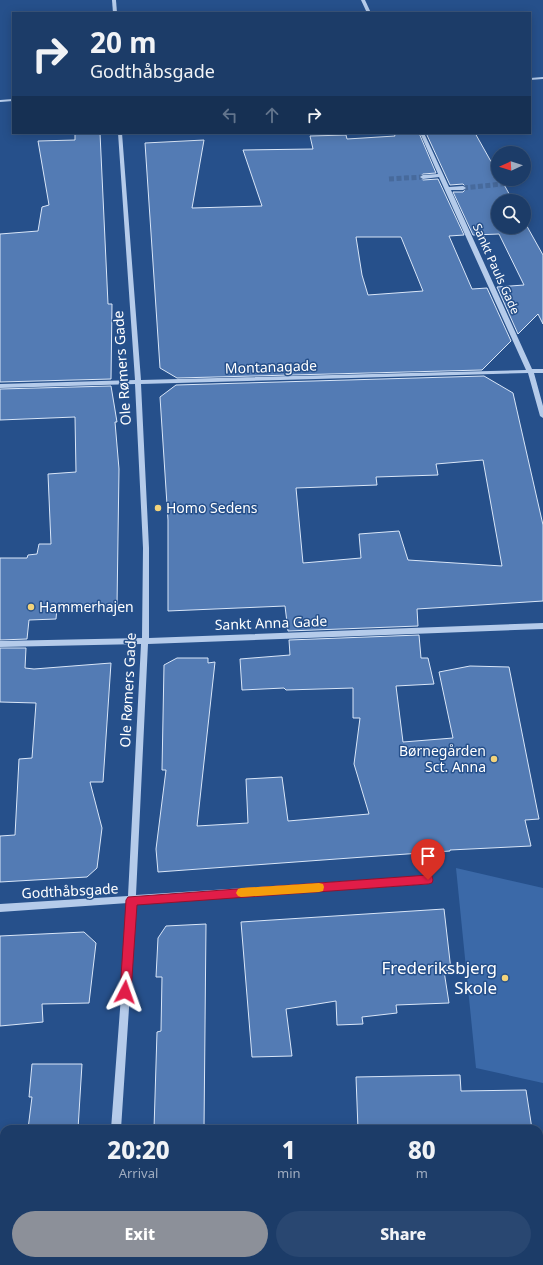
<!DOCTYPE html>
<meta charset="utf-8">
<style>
:root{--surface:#1c3c68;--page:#294771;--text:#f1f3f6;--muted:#a0adc0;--line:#3a567c;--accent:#8c9099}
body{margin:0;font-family:"Noto Sans",sans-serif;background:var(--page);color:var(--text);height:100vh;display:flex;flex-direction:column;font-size:15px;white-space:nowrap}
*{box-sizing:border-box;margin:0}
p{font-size:13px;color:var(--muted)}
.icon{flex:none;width:22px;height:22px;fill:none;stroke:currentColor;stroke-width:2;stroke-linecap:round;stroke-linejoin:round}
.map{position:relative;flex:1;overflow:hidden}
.sheet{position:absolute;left:0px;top:1125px;width:543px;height:140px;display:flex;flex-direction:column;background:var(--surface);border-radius:12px 12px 0 0;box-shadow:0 2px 10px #0003,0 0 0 1px var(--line)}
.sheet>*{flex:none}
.hud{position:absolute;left:12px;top:12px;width:519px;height:122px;border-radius:0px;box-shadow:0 2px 10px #0003,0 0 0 1px var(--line);background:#1c3c68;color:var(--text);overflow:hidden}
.needle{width:26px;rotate:267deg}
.fabs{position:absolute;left:491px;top:146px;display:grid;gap:8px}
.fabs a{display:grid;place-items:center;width:40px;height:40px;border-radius:50%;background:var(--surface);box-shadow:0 2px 10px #0003,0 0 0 1px var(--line);font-size:20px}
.pin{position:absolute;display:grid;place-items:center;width:34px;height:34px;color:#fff;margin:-41px -17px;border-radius:50% 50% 50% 0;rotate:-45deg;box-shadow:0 0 4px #0007}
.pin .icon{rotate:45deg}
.me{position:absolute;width:44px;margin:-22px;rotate:4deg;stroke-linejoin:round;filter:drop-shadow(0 0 3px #0008)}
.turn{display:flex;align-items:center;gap:14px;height:84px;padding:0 12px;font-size:18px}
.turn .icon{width:52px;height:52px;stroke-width:2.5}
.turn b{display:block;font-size:28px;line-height:34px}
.lanes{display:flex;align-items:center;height:38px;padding:0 12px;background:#0003;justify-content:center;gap:20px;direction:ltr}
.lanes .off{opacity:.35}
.eta{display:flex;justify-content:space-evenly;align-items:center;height:68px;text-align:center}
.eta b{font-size:24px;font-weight:800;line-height:28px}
.button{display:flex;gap:8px;margin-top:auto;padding:8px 12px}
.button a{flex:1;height:46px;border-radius:24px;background:var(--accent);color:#fff;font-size:16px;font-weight:800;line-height:46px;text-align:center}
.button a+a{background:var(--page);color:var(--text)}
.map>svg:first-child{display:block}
.green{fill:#3b69a8}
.building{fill:#537bb4;stroke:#d9e6f8;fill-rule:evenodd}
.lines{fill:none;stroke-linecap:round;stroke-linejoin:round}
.minor-tunnel{stroke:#476a9c;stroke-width:5;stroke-dasharray:5 2.5;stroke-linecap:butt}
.minor{fill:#b5cbea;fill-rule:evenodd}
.route{fill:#e11d48;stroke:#92132f}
.slow{fill:#f59e0b}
.poi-dot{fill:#f3d37a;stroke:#26508b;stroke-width:1.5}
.labels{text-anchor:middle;stroke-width:3;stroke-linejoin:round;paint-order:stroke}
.far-street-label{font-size:12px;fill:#fff;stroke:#26508b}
.street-label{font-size:14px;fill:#fff;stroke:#26508b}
.poi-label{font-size:14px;fill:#fff;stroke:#26508b;text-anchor:start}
.near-poi-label{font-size:17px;fill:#fff;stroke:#26508b;text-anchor:end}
</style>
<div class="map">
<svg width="543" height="1265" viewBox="0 0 543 1265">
<rect width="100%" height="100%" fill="#26508b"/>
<!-- green -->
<polygon class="green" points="456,868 543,888 543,1083 476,1068"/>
<!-- building -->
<g class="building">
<polygon points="75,133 100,133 108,304 112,304 111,379 0,382 0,234 38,231 42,207 49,205 38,141 75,140"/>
<path d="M394 133H419L436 173 423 174 419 177 423 180 438 179 464 235 449 236 472 289 487 288 511 341 482 370 177 378 160 368 145 143 204 140 192 208 262 206 243 150 313 149 310 136 346 135 347 139 395 136ZM356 237H401L423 291 368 295 362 275Z"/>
<polygon points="426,133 475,133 498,174 498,179 501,179 513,201 498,201 498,227 524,227 524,221 543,255 543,324 538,314 518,334 497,287 524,285 499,234 473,235 453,192 463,192 467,188 463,184 450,185"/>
<path d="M484 376 513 393 543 525V601L417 609 418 626 288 631 285 606 168 611V520L160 397 176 385ZM483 460 502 566 408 560 399 531 359 534 361 558 303 563 296 488 377 485 376 477 438 475 436 464Z"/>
<polygon points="111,386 117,422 115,422 119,469 117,606 57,608 56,619 29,620 27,639 0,640 0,558 27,558 28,555 37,554 39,544 51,544 48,474 76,472 75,417 0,420 0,389"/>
<polygon points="419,635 421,658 428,658 434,684 396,686 403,742 453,738 439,672 470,666 509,667 539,819 525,820 531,846 450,850 450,851 364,857 158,872 156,849 166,770 162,770 164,665 177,658 208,658 208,663 215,662 197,826 248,823 246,779 282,777 288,821 369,814 354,764 360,718 353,718 353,688 286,690 284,688 242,690 240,659 290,655 289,640"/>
<polygon points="0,648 26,648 25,668 34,669 111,663 103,782 90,782 102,828 97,868 87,877 0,882 0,836 15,835 19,759 32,758 36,703 0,702"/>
<polygon points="444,909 451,970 444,971 449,1003 396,1005 397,1013 362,1017 363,1024 337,1025 336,1001 286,1009 292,1056 252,1057 241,922"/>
<polygon points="206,924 204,1129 154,1129 157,1032 161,1031 162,977 156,977 158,938 166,926"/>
<polygon points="84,932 96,943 89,1003 42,1004 43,1022 0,1026 0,936"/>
<polygon points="32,1064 82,1064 78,1129 28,1129 32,1097 29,1097"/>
<polygon points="460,1075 461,1091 526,1090 532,1129 358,1129 356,1077"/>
</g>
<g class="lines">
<!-- minor-tunnel -->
<g class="minor-tunnel">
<polyline points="389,179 423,177"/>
<polyline points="463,188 511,183"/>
</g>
<!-- minor -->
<g class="minor">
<polygon points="112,0 116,0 117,13 113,13"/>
<polygon points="361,0 365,0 371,13 367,13"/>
<polygon points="543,77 543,79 530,80 530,78"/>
<polygon points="13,99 13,101 0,102 0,100"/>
<polygon points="118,133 122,133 141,380 526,370 439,177 423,179 420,177 423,175 438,174 420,133 424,133 449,187 463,186 466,188 463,190 451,190 532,369 543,369 543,373 534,373 543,406 543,418 540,416 528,373 141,384 149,548 149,638 543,623 543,629 148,644 136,895 428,876 431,877 432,880 431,883 428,884 136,903 121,1129 111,1129 128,903 0,912 0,904 128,896 141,644 0,647 0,641 142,638 143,548 135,384 0,388 0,384 135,380"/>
<polygon points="102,1261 112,1261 111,1265 101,1265"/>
</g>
</g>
<!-- route -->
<polygon class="route" points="428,875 432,876 433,880 432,883 428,884 137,905 131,992 129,995 125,997 121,995 120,992 126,900 128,897"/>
<!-- slow -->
<polygon class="slow" points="319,883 323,884 324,887 323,891 319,892 241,897 238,896 236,893 238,889 241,888"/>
<!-- markers -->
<g class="poi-dot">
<circle cx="158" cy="508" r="4"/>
<circle cx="31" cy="607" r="4"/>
<circle cx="494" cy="759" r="4"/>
<circle cx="505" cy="978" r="4"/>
</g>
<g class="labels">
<!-- far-street labels -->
<g class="far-street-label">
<text transform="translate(496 269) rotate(66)" y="4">Sankt Pauls Gade</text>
</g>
<!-- street labels -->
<g class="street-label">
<text transform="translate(271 367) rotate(-2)" y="5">Montanagade</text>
<text transform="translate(122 368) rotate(-94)" y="5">Ole Rømers Gade</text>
<text transform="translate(271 623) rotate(-2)" y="5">Sankt Anna Gade</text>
<text transform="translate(128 690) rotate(-87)" y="5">Ole Rømers Gade</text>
<text transform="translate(70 891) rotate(-3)" y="5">Godthåbsgade</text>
</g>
<!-- poi labels -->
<g class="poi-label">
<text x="166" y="513">Homo Sedens</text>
<text x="39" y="612">Hammerhajen</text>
<text x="486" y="756" text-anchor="end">Børnegården<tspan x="486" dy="16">Sct. Anna</tspan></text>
</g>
<!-- near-poi labels -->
<g class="near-poi-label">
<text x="497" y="974">Frederiksbjerg<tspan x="497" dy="20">Skole</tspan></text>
</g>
</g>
</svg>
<div class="fabs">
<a><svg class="needle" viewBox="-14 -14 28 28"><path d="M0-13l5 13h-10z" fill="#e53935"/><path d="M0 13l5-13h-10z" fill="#a0adc0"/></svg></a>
<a><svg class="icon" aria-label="search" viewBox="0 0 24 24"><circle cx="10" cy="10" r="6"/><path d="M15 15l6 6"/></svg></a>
</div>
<div class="pin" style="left:428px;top:880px;background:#d93025"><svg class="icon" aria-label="arrive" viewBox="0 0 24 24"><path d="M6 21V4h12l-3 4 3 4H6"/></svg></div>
<svg class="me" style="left:125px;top:992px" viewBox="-20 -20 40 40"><path d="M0-17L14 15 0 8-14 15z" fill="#e11d48" stroke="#fff" stroke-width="4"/></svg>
<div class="hud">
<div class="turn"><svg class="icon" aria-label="right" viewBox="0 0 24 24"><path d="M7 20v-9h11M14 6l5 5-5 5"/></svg><div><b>20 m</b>Godthåbsgade</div></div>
<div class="lanes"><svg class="icon off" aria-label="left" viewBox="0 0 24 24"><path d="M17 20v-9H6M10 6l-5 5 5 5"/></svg><svg class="icon off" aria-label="ahead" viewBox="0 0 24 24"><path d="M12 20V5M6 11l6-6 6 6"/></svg><svg class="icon" aria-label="right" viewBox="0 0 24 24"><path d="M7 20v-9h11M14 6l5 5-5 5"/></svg></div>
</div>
<section class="sheet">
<div class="eta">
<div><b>20:20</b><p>Arrival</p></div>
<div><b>1</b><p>min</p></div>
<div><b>80</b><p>m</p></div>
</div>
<div class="button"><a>Exit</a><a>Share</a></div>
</section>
</div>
